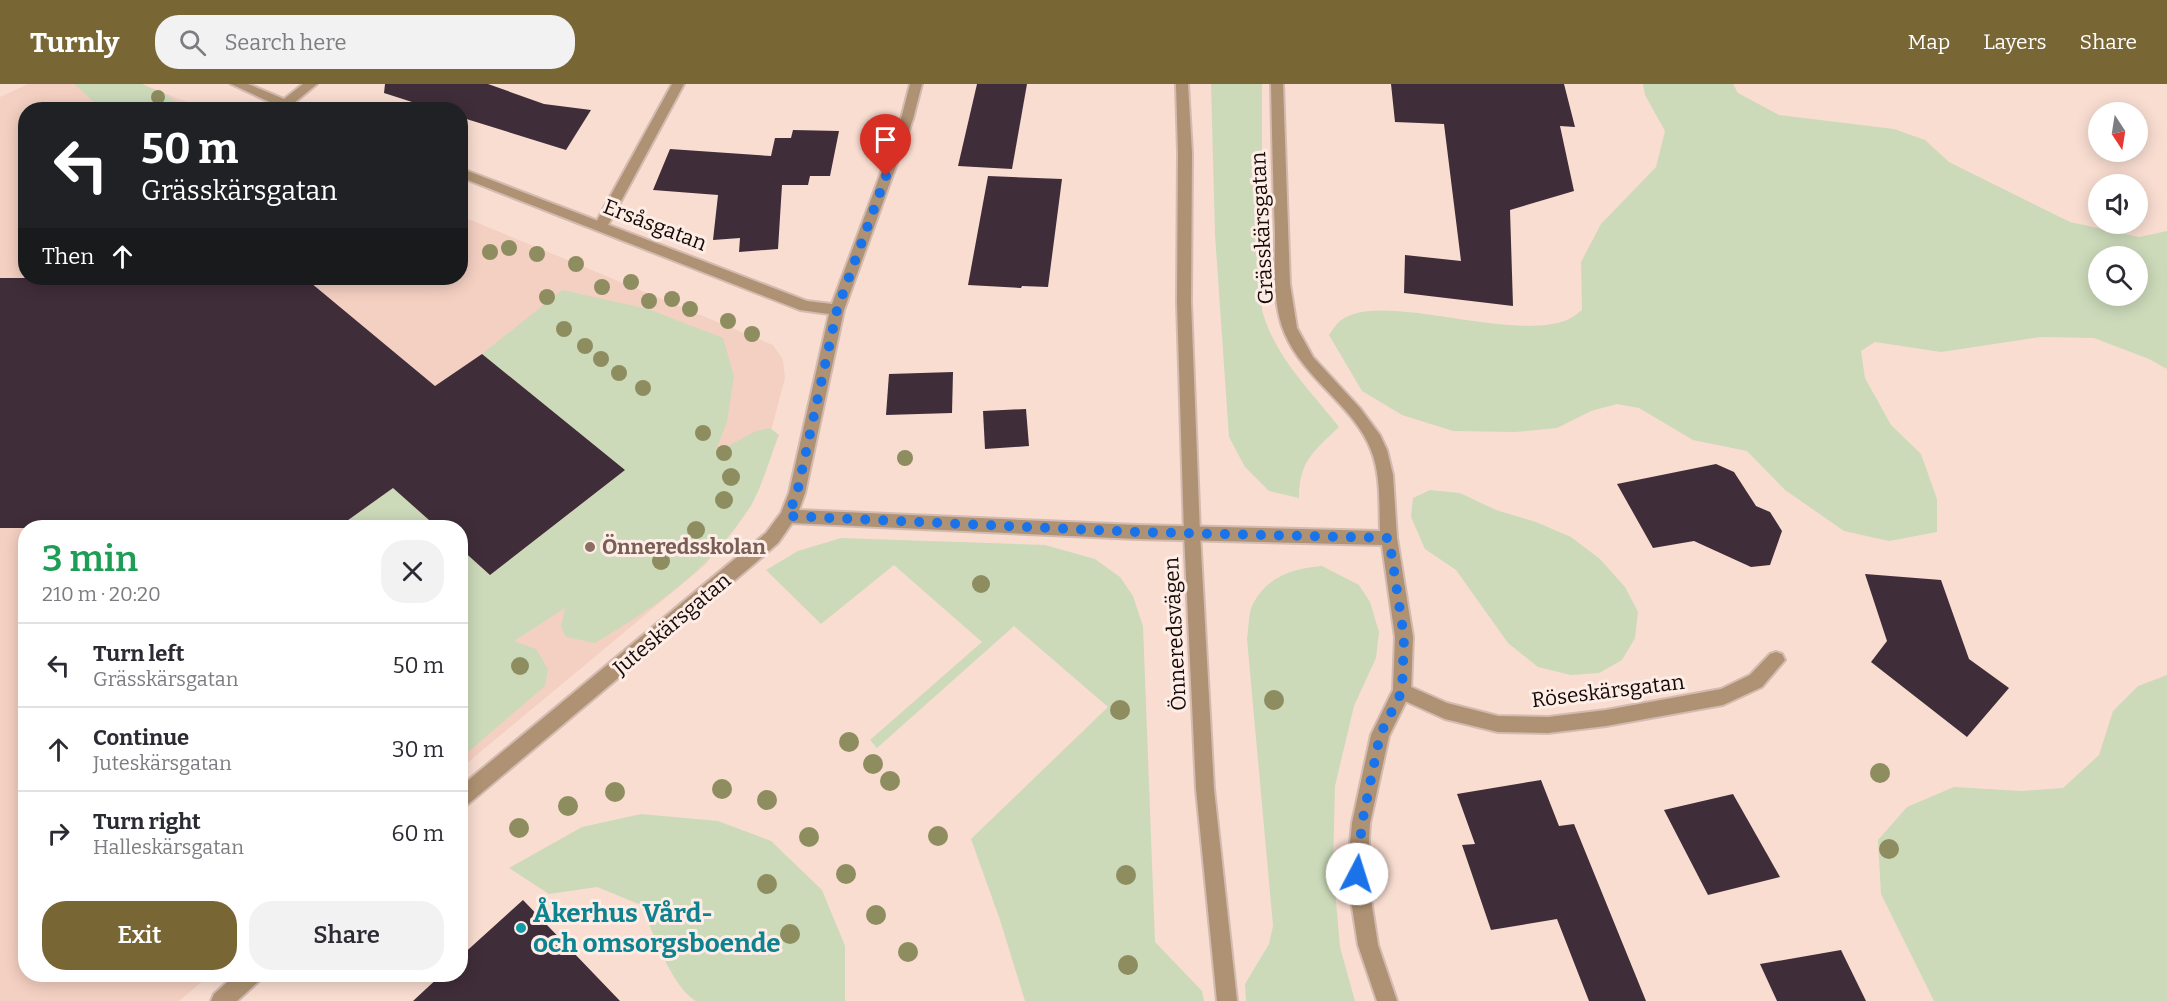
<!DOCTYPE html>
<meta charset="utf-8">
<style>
:root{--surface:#fff;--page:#f2f2f3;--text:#2b2b33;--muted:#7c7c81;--line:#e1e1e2;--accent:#796635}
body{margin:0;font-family:Bitter,serif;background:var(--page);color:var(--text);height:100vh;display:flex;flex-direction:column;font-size:22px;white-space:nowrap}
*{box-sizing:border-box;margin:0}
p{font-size:20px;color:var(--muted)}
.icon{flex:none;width:33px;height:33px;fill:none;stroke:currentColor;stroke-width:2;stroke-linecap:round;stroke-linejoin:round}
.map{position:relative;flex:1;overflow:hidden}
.details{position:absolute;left:18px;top:436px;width:450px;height:462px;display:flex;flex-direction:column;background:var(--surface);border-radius:24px;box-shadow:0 3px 15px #0003}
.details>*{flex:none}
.top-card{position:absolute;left:18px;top:18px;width:450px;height:183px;border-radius:24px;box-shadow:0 3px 15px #0003;background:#202124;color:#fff;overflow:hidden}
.needle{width:39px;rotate:168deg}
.tools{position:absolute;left:2088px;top:18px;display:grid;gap:12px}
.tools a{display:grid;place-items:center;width:60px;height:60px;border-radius:50%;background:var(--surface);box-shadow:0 3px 15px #0003;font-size:30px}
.pin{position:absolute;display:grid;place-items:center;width:51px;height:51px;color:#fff;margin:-62px -26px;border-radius:50% 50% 50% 0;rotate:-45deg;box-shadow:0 0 6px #0007}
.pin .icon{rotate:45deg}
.me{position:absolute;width:66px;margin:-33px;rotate:5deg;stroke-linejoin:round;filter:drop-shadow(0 0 4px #0008)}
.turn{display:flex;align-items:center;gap:21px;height:126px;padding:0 24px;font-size:27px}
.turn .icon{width:78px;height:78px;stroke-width:2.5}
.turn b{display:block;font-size:42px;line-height:51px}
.then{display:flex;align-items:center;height:57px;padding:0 24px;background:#0003;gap:12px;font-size:22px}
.round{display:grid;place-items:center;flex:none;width:63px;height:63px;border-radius:24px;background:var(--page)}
.head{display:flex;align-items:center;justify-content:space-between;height:102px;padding:0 24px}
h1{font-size:36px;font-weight:600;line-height:45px;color:#1e9e55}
.action{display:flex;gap:12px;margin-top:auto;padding:12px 24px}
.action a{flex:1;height:69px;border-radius:24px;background:var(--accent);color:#fff;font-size:24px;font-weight:600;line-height:69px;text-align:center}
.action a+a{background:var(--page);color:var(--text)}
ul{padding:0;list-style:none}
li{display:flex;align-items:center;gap:18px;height:84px;padding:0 24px;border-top:2px solid var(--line)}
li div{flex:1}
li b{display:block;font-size:22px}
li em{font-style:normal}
header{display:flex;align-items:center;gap:36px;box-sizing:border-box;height:84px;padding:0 30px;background:var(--accent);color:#fff}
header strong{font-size:28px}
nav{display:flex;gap:33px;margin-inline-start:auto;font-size:21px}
.search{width:420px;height:54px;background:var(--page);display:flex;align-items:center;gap:15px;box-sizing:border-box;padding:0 21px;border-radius:24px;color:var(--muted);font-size:22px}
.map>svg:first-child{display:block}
.built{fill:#f4d0c2}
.green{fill:#ccdaba;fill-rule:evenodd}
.building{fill:#402d3a}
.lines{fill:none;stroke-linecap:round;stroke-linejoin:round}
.service-casing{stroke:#d4bbb1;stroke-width:4}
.minor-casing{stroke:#d4bbb1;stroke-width:4}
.tertiary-casing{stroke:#d4bbb1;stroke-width:4}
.service{fill:#af9273;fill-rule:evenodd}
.minor{fill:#af9273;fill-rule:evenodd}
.tertiary{fill:#af9273;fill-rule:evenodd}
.tree{fill:#8e8d60}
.route{stroke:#1a73e8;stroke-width:10;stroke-dasharray:0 18}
.education-dot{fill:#8d6e63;stroke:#feede6;stroke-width:2}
.culture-dot{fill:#0f9aa8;stroke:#feede6;stroke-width:2}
.labels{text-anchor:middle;stroke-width:6;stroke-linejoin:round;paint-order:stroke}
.street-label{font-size:21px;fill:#130a07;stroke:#feede6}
.education-label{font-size:21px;font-weight:bold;fill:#785e54;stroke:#feede6;text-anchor:start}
.near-culture-label{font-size:26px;font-weight:bold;fill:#0d838f;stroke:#feede6;text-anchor:start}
</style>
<header>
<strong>Turnly</strong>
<div class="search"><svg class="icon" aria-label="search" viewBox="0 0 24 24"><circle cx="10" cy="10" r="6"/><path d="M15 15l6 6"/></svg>Search here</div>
<nav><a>Map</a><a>Layers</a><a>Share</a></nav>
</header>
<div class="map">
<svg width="2167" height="917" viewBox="0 0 2167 917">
<rect width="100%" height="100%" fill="#f9ddd1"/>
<!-- built -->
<polygon class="built" points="28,0 142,0 204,25 26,26 26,194 460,194 461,132 773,261 783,276 785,294 751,422 705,481 461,684 460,444 26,444 26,891 210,891 179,917 0,917 0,13"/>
<!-- green -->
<g class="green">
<polygon points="74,0 142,0 166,11 187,25 102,25"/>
<path d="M1211 0H1262V226C1274 272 1311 307 1339 343 1314 367 1299 377 1299 414L1269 407 1245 383 1229 353 1215 151Z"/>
<path d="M1643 0H1733L1738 9 1779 31 1894 45 1925 56 1949 78 2070 138 2139 153 2167 147V285L2149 275 2094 254 2041 253 1941 268 1875 258 1861 267 1865 294 1891 341 1921 370 1937 415V448L1889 457 1844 447 1785 406 1747 367 1693 356 1639 324 1617 320 1591 327 1557 344 1515 348 1453 347 1402 331 1362 307 1329 251C1332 247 1336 240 1340 237 1380 205 1508 259 1567 236 1572 234 1578 229 1582 226L1581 178 1601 140 1656 83 1665 47 1645 11ZM2098 172H2138V212H2098Z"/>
<path d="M562 206 648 225 723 254 734 292 727 338 715 369 756 347 770 344 779 351C770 373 762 404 750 423 709 487 658 521 595 559L566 553 561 543 565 524 514 557 536 565 548 585 545 602 461 674 460 464 490 491 625 386 482 270Z"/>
<polygon points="393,404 438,444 337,444"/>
<polygon points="1430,406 1460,409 1496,426 1536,438 1571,453 1600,475 1625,503 1638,528 1635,554 1622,576 1599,589 1571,591 1538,583 1508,559 1456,486 1425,465 1411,433 1413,414"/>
<polygon points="841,454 1045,461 1095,475 1120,493 1133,512 1143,542 1155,858 1202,907 1204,917 1025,917 1000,836 971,755 1108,623 1014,542 877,664 870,656 982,558 894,481 821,540 766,486 798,467"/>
<path d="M1322 482 1359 501 1370 518 1379 548 1376 574 1354 622 1335 702 1333 783 1340 863 1355 917H1246L1245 900 1269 860 1273 842 1247 555C1249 544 1248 527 1254 518 1268 492 1295 484 1322 482Z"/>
<polygon points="2167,591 2167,917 1934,917 1881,810 1878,756 1907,723 1954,703 2022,707 2063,704 2099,671 2113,627 2138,602"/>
<path d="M641 730 718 737 771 757 822 806 845 862V917H696C672 904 652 846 641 821L597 803 549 810 509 784 582 743Z"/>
</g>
<!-- building -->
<g class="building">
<polygon points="385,0 488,0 544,20 591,26 566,66 460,33 460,26 437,26 384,9"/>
<polygon points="977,0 1027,0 1012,85 958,82"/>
<polygon points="1391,0 1564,0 1575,43 1560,42 1574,107 1510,126 1513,222 1404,209 1405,171 1461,177 1444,40 1395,38"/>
<polygon points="793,46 839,47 830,92 810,92 808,101 782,101 778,165 739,168 740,154 713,156 718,111 653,106 670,65 771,72 775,54 791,54"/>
<polygon points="988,92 1062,95 1048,203 1022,202 1021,204 968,201"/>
<polygon points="0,194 305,194 435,302 482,270 625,386 490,491 460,464 460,444 438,444 393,404 337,444 0,444"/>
<polygon points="953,288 952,329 886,331 889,290"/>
<polygon points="1026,325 1029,362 985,365 983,327"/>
<polygon points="1716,380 1734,388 1756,422 1770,428 1782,447 1770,481 1751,483 1694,457 1653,464 1617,400"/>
<polygon points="1865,490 1941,496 1969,575 2009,604 1967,653 1871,578 1887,557"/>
<polygon points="1541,696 1559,742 1574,740 1646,917 1589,917 1557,835 1491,846 1462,761 1475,760 1457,710"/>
<polygon points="1733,710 1780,793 1708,811 1664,726"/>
<polygon points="523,816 620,917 413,917 441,891 460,891 460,873"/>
<polygon points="1841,866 1866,917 1777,917 1760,880"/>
</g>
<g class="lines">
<defs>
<g id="service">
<polygon points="672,0 684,0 606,145 596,145 594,142"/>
<polygon points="1776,568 1782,570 1785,576 1762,603 1723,621 1606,642 1548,649 1498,648 1445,635 1396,613 1393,607 1396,601 1402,599 1447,619 1498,632 1548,633 1606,626 1721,605 1750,591 1770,570"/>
</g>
<g id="minor">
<polygon points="231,0 248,0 284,15 303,0 317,0 294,19 306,26 287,26"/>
<path d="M910 0H922L913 35 844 226 805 409 799 426 1137 441 1380 447C1379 420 1381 391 1371 366 1355 323 1304 295 1285 250 1272 220 1275 182 1275 150 1273 100 1272 50 1271 0H1283L1290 200 1297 244 1313 273 1360 324 1380 351 1387 366 1393 391 1397 454 1413 553 1411 607 1389 652 1370 739 1367 790 1378 861 1397 917H1377L1358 861 1347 790 1352 739 1371 651 1393 606 1395 553 1382 461 1137 455 792 439 778 459 754 480 467 721 460 724V703L766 449 781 429 789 409 829 230 800 226 460 93V84L807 217 832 220 901 35Z"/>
<polygon points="235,891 261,891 258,898 237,917 211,917 214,910"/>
</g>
<polygon id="tertiary" points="1176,0 1188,0 1192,69 1191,218 1200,449 1214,705 1237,917 1217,917 1196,705 1184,449 1177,218 1178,69"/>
</defs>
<!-- service casing -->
<use href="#service" class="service-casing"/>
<!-- minor casing -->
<use href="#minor" class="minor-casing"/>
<!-- tertiary casing -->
<use href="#tertiary" class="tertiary-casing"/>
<!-- service -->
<use href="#service" class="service"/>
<!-- minor -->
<use href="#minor" class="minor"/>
<!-- tertiary -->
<use href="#tertiary" class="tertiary"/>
</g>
<!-- trees -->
<g class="tree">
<circle cx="158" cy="13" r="7"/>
<circle cx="509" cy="164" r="8"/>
<circle cx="490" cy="168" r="8"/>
<circle cx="537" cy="170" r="8"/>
<circle cx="576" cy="180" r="8"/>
<circle cx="631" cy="198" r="8"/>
<circle cx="602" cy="203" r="8"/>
<circle cx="547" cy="213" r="8"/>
<circle cx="672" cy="215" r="8"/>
<circle cx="649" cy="217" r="8"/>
<circle cx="690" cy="225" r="8"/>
<circle cx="728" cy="237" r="8"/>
<circle cx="564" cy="245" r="8"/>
<circle cx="752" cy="250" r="8"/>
<circle cx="585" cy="262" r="8"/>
<circle cx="601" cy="275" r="8"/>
<circle cx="619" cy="289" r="8"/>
<circle cx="643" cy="304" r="8"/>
<circle cx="703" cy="349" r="8"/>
<circle cx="724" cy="369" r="8"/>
<circle cx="905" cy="374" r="8"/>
<circle cx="731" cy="393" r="9"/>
<circle cx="724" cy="416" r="9"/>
<circle cx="696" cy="446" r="9"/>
<circle cx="661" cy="477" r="9"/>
<circle cx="981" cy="500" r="9"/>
<circle cx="520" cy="582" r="9"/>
<circle cx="1274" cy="616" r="10"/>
<circle cx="1120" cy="626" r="10"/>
<circle cx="849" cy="658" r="10"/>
<circle cx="873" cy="680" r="10"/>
<circle cx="1880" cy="689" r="10"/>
<circle cx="890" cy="697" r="10"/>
<circle cx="722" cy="705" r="10"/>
<circle cx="615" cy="708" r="10"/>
<circle cx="767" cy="716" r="10"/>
<circle cx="568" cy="722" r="10"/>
<circle cx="519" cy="744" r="10"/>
<circle cx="938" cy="752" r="10"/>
<circle cx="809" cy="753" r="10"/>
<circle cx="1889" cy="765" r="10"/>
<circle cx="846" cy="790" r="10"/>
<circle cx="1126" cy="791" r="10"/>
<circle cx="767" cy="800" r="10"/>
<circle cx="876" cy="831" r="10"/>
<circle cx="790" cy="850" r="10"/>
<circle cx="908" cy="868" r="10"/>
<circle cx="1128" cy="881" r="10"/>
</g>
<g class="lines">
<!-- route -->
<polyline class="route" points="886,92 837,226 797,409 788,432 1137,448 1389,454 1404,553 1402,607 1380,651 1362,739 1357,790"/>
</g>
<!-- markers -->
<circle class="education-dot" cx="590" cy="463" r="6"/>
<circle class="culture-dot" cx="521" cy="844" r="6"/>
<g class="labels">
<!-- street labels -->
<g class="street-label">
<text transform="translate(655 141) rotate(21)" y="7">Ersåsgatan</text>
<text transform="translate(1262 144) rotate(-93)" y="7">Grässkärsgatan</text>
<text transform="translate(672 540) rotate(-40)" y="7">Juteskärsgatan</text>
<text transform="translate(1175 550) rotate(-93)" y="7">Önneredsvägen</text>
<text transform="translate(1608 607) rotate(-7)" y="7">Röseskärsgatan</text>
</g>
<!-- education labels -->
<g class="education-label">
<text x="602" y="470">Önneredsskolan</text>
</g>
<!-- near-culture labels -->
<g class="near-culture-label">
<text x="533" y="838">Åkerhus Vård-<tspan x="533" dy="30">och omsorgsboende</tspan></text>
</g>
</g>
</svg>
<div class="tools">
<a><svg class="needle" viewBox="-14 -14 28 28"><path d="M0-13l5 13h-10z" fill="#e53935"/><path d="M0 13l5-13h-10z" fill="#7c7c81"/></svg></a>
<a><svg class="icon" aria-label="sound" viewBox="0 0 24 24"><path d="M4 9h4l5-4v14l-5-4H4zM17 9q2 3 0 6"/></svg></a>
<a><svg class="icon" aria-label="search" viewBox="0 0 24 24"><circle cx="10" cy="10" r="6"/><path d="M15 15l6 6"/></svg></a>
</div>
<div class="pin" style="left:886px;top:92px;background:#d93025"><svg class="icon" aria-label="arrive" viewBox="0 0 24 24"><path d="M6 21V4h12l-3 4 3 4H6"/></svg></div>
<svg class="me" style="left:1357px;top:790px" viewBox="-20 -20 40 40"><circle r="19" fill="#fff"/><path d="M0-13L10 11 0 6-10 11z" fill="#1a73e8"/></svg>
<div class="top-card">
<div class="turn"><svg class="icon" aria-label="left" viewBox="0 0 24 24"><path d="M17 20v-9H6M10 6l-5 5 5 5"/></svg><div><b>50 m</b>Grässkärsgatan</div></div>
<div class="then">Then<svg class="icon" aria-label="ahead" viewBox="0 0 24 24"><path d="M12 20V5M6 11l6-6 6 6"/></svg></div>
</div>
<section class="details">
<div class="head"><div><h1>3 min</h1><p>210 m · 20:20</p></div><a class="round"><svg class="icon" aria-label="close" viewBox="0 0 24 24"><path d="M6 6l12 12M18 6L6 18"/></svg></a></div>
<ul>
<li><svg class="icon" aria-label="left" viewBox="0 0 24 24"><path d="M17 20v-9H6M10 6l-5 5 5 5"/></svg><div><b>Turn left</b><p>Grässkärsgatan</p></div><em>50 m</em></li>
<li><svg class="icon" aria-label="ahead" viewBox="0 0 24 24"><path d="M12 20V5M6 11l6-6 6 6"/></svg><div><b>Continue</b><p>Juteskärsgatan</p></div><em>30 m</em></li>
<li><svg class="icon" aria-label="right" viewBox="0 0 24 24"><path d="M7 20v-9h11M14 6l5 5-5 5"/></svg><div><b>Turn right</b><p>Halleskärsgatan</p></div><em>60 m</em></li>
</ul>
<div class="action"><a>Exit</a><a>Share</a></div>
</section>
</div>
